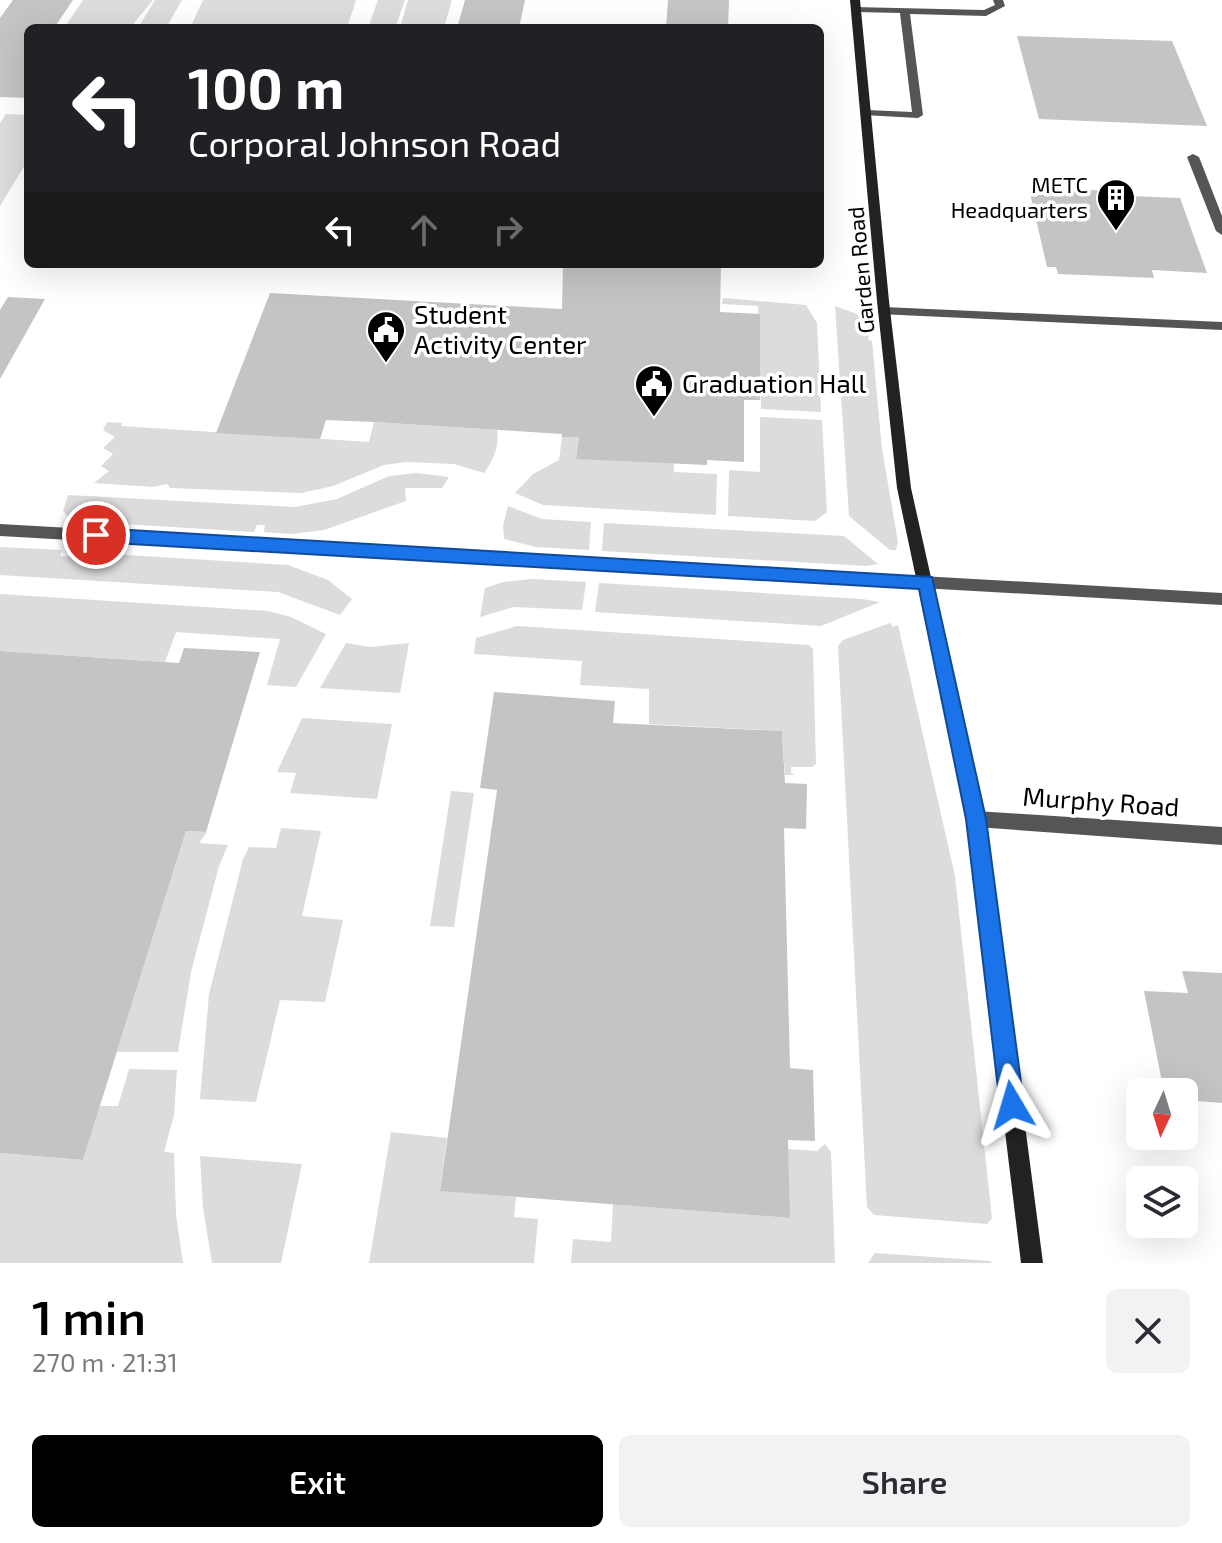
<!DOCTYPE html>
<meta charset="utf-8">
<style>
:root{--surface:#fff;--page:#f2f2f3;--text:#2b2b33;--muted:#7c7c81;--accent:#000}
body{margin:0;font-family:"Exo 2",sans-serif;background:var(--page);color:var(--text);height:100vh;display:flex;flex-direction:column;font-size:30px;white-space:nowrap}
*{box-sizing:border-box;margin:0}
p{font-size:26px;color:var(--muted)}
.icon{flex:none;width:44px;height:44px;fill:none;stroke:currentColor;stroke-width:2;stroke-linecap:round;stroke-linejoin:round}
.map{position:relative;height:1263px;overflow:hidden}
.drawer{display:flex;flex-direction:column;background:var(--surface);flex:1}
.drawer>*{flex:none}
.banner{position:absolute;left:24px;top:24px;width:800px;height:244px;border-radius:12px;box-shadow:0 8px 32px #0002;background:#202124;color:#fff;overflow:hidden}
.needle{width:52px;rotate:184deg}
.controls{position:absolute;left:1126px;top:1078px;display:grid;gap:16px}
.controls a{display:grid;place-items:center;width:72px;height:72px;border-radius:12px;background:var(--surface);box-shadow:0 8px 32px #0002;font-size:40px}
.pin{position:absolute;display:grid;place-items:center;width:68px;height:68px;color:#fff;margin:-34px;border:4px solid #fff;border-radius:50%;box-shadow:0 2px 8px #0007}
.me{position:absolute;width:88px;margin:-44px;rotate:353deg;stroke-linejoin:round;filter:drop-shadow(0 0 6px #0008)}
.turn{display:flex;align-items:center;gap:28px;height:168px;padding:0 32px;font-size:36px}
.turn .icon{width:104px;height:104px;stroke-width:2.5}
.turn b{display:block;font-size:56px;line-height:68px}
.lanes{display:flex;align-items:center;height:76px;padding:0 32px;background:#0003;justify-content:center;gap:40px;direction:ltr}
.lanes .off{opacity:.35}
.round{display:grid;place-items:center;flex:none;width:84px;height:84px;border-radius:12px;background:var(--page)}
.head{display:flex;align-items:center;justify-content:space-between;height:136px;padding:0 32px}
h1{font-size:48px;font-weight:600;line-height:60px;color:var(--accent)}
.action{display:flex;gap:16px;margin-top:auto;padding:16px 32px}
.action a{flex:1;height:92px;border-radius:12px;background:var(--accent);color:#fff;font-size:32px;font-weight:600;line-height:92px;text-align:center}
.action a+a{background:var(--page);color:var(--text)}
.map>svg:first-child{display:block}
.green{fill:#dcdcdc}
.building{fill:#c4c4c4}
.lines{fill:none;stroke-linecap:round;stroke-linejoin:round}
.lane{fill:#555;fill-rule:evenodd}
.street{fill:#555;fill-rule:evenodd}
.secondary{fill:#222;fill-rule:evenodd}
.route{fill:#1a73e8;stroke:#114b97;stroke-width:2}
.labels{text-anchor:middle;stroke-width:7;stroke-linejoin:round;paint-order:stroke}
.far-poi-label{font-size:22px;fill:#000;stroke:#fff;text-anchor:end}
.far-street-label{font-size:22px;fill:#000;stroke:#fff}
.poi-label{font-size:26px;fill:#000;stroke:#fff;text-anchor:start}
.street-label{font-size:26px;fill:#000;stroke:#fff}
</style>
<div class="map">
<svg width="1222" height="1263" viewBox="0 0 1222 1263">
<rect width="100%" height="100%" fill="#fff"/>
<!-- green -->
<g class="green">
<polygon points="83,0 153,0 130,28 64,28"/>
<polygon points="155,0 182,0 166,28 138,28"/>
<polygon points="203,0 356,0 347,28 190,28"/>
<polygon points="378,0 405,0 395,28 368,28"/>
<polygon points="408,0 452,0 444,28 400,28"/>
<polygon points="6,114 28,115 28,160 0,206 0,123"/>
<polygon points="723,298 806,305 817,323 821,412 761,409 758,306 722,304"/>
<polygon points="835,306 857,314 871,330 868,340 872,341 882,449 898,542 896,550 890,550 849,516"/>
<polygon points="760,417 822,420 827,512 815,521 728,516 729,470 760,472"/>
<path d="M107 422 122 423 121 426 369 442 374 422 497 430C500 445 493 461 484 473L454 464 407 462 384 465 333 486 301 493 170 488 167 484 153 487 94 483 109 471 101 466 113 454 103 448 115 437 103 430Z"/>
<polygon points="562,437 579,437 576,458 674,463 674,472 717,474 716,515 543,505 515,493 533,474 559,460"/>
<polygon points="417,473 449,477 442,488 405,488 406,501 324,530 291,534 264,532 265,525 257,525 254,532 72,521 63,511 68,495 295,507 337,499 389,476"/>
<polygon points="508,506 542,519 591,522 589,550 536,547 504,539 503,526"/>
<polygon points="604,523 844,536 878,564 866,566 602,551"/>
<polygon points="0,547 62,550 60,556 76,557 78,555 95,553 288,565 328,580 352,599 340,615 278,592 0,575"/>
<polygon points="532,579 586,582 582,610 513,607 480,617 485,588 503,582"/>
<polygon points="599,583 862,599 880,602 821,626 595,612"/>
<polygon points="0,594 268,611 291,617 326,634 296,687 267,685 280,639 176,632 165,662 0,651"/>
<polygon points="890,623 893,627 898,625 955,876 992,1218 987,1224 874,1215 867,1207 838,646 843,640"/>
<polygon points="517,626 809,645 813,649 816,764 812,767 791,767 791,773 795,775 785,775 782,731 649,724 649,689 580,685 582,661 474,654 476,638"/>
<polygon points="346,643 370,647 409,643 400,693 320,688"/>
<polygon points="302,718 392,724 377,799 290,793 296,773 277,772"/>
<polygon points="451,791 474,793 454,927 430,926"/>
<polygon points="281,828 321,831 302,916 343,920 325,1002 280,1000 256,1102 200,1099 209,994 243,859 249,847 276,848"/>
<polygon points="186,831 207,832 199,843 228,845 219,866 191,972 178,1052 117,1052"/>
<polygon points="129,1069 177,1070 174,1115 164,1152 174,1153 176,1215 183,1263 0,1263 0,1153 83,1160 100,1106 118,1106"/>
<polygon points="391,1132 447,1138 440,1190 516,1197 514,1217 538,1219 534,1263 369,1263"/>
<polygon points="825,1144 831,1152 835,1263 571,1263 573,1239 611,1242 613,1204 789,1218 788,1149 817,1151"/>
<polygon points="200,1156 302,1164 281,1263 212,1263 203,1208"/>
<polygon points="875,1253 990,1261 992,1263 868,1263"/>
</g>
<!-- building -->
<g class="building">
<polygon points="13,0 73,0 54,28 28,28 28,98 0,97 0,18"/>
<polygon points="465,0 525,0 519,28 457,28"/>
<polygon points="668,0 729,0 728,28 666,28"/>
<polygon points="1017,36 1172,41 1207,126 1039,119"/>
<polygon points="1051,188 1128,192 1129,196 1180,198 1207,273 1152,270 1154,278 1058,274 1056,267 1047,267 1030,193"/>
<polygon points="563,264 721,264 720,312 760,314 760,400 744,400 744,462 707,460 707,465 576,459 579,437 562,437 562,434 374,422 326,420 320,439 216,433 270,293 562,309"/>
<polygon points="8,297 45,299 0,379 0,310"/>
<polygon points="184,648 260,652 206,832 186,831 83,1160 0,1153 0,651 179,663"/>
<polygon points="494,692 615,701 613,723 782,731 785,783 807,784 806,829 784,828 790,1068 813,1070 815,1141 788,1140 790,1218 440,1191 497,790 480,788"/>
<polygon points="1182,971 1222,973 1222,1103 1184,1100 1184,1092 1164,1092 1144,991 1188,993"/>
</g>
<g class="lines">
<!-- lane -->
<g class="lane">
<polygon points="993,0 1003,0 1005,6 986,16 910,14 923,115 918,118 863,115 862,113 867,110 912,112 900,13 856,12 853,11 853,7 984,10 995,5"/>
<polygon points="976,811 1222,827 1222,845 976,827 970,825 967,819 970,813"/>
</g>
<!-- street -->
<g class="street">
<polygon points="1193,154 1199,157 1222,216 1222,235 1216,231 1187,157"/>
<polygon points="884,307 1222,322 1222,330 879,314 878,311"/>
<polygon points="0,524 1222,593 1222,605 0,536"/>
</g>
<!-- secondary -->
<polygon class="secondary" points="850,0 860,0 889,301 911,488 985,819 1043,1263 1021,1263 967,819 897,488 877,301"/>
</g>
<!-- route -->
<polygon class="route" points="96,528 932,577 986,819 1024,1105 1021,1113 1012,1116 1004,1113 1000,1105 966,819 919,589 96,542 88,535"/>
<!-- icons -->
<defs>
<symbol id="building-pin" viewBox="-11 -11 22 30"><path d="M0 17L-7.5 6A9.5 9.5 0 1 1 7.5 6Z" fill="#000" stroke="#fff"/><path d="M-4-6H4V6H1V3H-1V6H-4ZM-2.5-4.3h1.7v1.8h-1.7ZM.8-4.3h1.7v1.8H.8ZM-2.5-1h1.7V.8h-1.7ZM.8-1h1.7V.8H.8Z" fill="#fff"/></symbol>
<symbol id="civic-pin" viewBox="-11 -11 22 30"><path d="M0 17L-7.5 6A9.5 9.5 0 1 1 7.5 6Z" fill="#000" stroke="#fff"/><path d="M-.6-6.5H3V-4.5H.6V-3L4-1V1h2V6H-6V1h2V-1L-.6-3ZM-1.2 2.5V6h2.4V2.5Z" fill="#fff"/></symbol>
</defs>
<g fill-rule="evenodd">
<use href="#building-pin" x="1094" y="176" width="44" height="60"/>
<use href="#civic-pin" x="364" y="308" width="44" height="60"/>
<use href="#civic-pin" x="632" y="362" width="44" height="60"/>
</g>
<g class="labels">
<!-- far-poi labels -->
<g class="far-poi-label">
<text x="1088" y="193">METC<tspan x="1088" dy="25">Headquarters</tspan></text>
</g>
<!-- far-street labels -->
<g class="far-street-label">
<text transform="translate(861 270) rotate(-95)" y="8">Garden Road</text>
</g>
<!-- poi labels -->
<g class="poi-label">
<text x="414" y="324">Student<tspan x="414" dy="30">Activity Center</tspan></text>
<text x="682" y="393">Graduation Hall</text>
</g>
<!-- street labels -->
<g class="street-label">
<text transform="translate(1101 802) rotate(4)" y="9">Murphy Road</text>
</g>
</g>
</svg>
<div class="controls">
<a><svg class="needle" viewBox="-14 -14 28 28"><path d="M0-13l5 13h-10z" fill="#e53935"/><path d="M0 13l5-13h-10z" fill="#7c7c81"/></svg></a>
<a><svg class="icon" aria-label="layers" viewBox="0 0 24 24"><path d="M12 4l9 5-9 5-9-5zM3 14l9 5 9-5"/></svg></a>
</div>
<div class="pin" style="left:96px;top:535px;background:#d93025"><svg class="icon" aria-label="arrive" viewBox="0 0 24 24"><path d="M6 21V4h12l-3 4 3 4H6"/></svg></div>
<svg class="me" style="left:1012px;top:1105px" viewBox="-20 -20 40 40"><path d="M0-17L14 15 0 8-14 15z" fill="#1a73e8" stroke="#fff" stroke-width="4"/></svg>
<div class="banner">
<div class="turn"><svg class="icon" aria-label="left" viewBox="0 0 24 24"><path d="M17 20v-9H6M10 6l-5 5 5 5"/></svg><div><b>100 m</b>Corporal Johnson Road</div></div>
<div class="lanes"><svg class="icon" aria-label="left" viewBox="0 0 24 24"><path d="M17 20v-9H6M10 6l-5 5 5 5"/></svg><svg class="icon off" aria-label="ahead" viewBox="0 0 24 24"><path d="M12 20V5M6 11l6-6 6 6"/></svg><svg class="icon off" aria-label="right" viewBox="0 0 24 24"><path d="M7 20v-9h11M14 6l5 5-5 5"/></svg></div>
</div>
</div>
<section class="drawer">
<div class="head"><div><h1>1 min</h1><p>270 m · 21:31</p></div><a class="round"><svg class="icon" aria-label="close" viewBox="0 0 24 24"><path d="M6 6l12 12M18 6L6 18"/></svg></a></div>
<div class="action"><a>Exit</a><a>Share</a></div>
</section>
